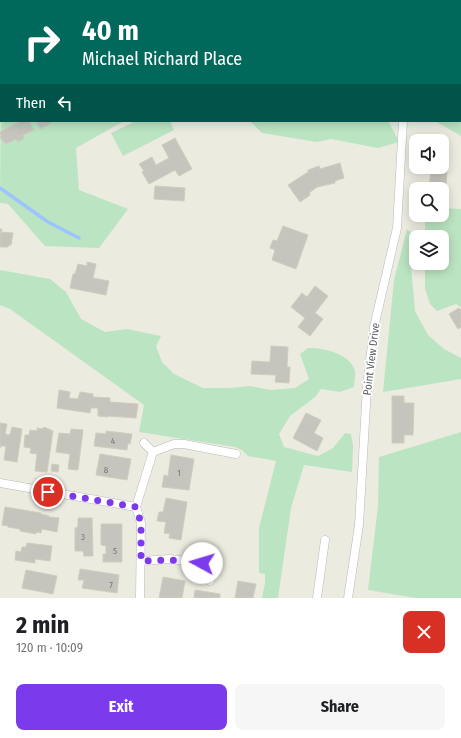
<!DOCTYPE html>
<meta charset="utf-8">
<style>
:root{--surface:#fff;--page:#f6f6f6;--text:#202124;--muted:#757577;--accent:#7c3aed}
body{margin:0;font-family:"Fira Sans Condensed",sans-serif;background:var(--page);color:var(--text);height:100vh;display:flex;flex-direction:column;font-size:15px;white-space:nowrap}
*{box-sizing:border-box;margin:0}
p{font-size:13px;color:var(--muted)}
.icon{flex:none;width:22px;height:22px;fill:none;stroke:currentColor;stroke-width:2;stroke-linecap:round;stroke-linejoin:round}
.map{position:relative;height:598px;overflow:hidden}
.sheet{display:flex;flex-direction:column;background:var(--surface);flex:1}
.sheet>*{flex:none}
.guide{position:absolute;left:0px;top:0px;width:461px;height:122px;box-shadow:0 2px 10px #0003;background:#00695c;color:#fff;overflow:hidden}
.controls{position:absolute;left:409px;top:134px;display:grid;gap:8px}
.controls a{display:grid;place-items:center;width:40px;height:40px;border-radius:8px;background:var(--surface);box-shadow:0 2px 10px #0003;font-size:20px}
.pin{position:absolute;display:grid;place-items:center;width:34px;height:34px;color:#fff;margin:-17px;border:2px solid #fff;border-radius:50%;box-shadow:0 1px 4px #0007}
.me{position:absolute;width:44px;margin:-22px;rotate:276deg;stroke-linejoin:round;filter:drop-shadow(0 0 3px #0008)}
.turn{display:flex;align-items:center;gap:14px;height:84px;padding:0 16px;font-size:18px}
.turn .icon{width:52px;height:52px;stroke-width:2.5}
.turn b{display:block;font-size:28px;line-height:34px}
.then{display:flex;align-items:center;height:38px;padding:0 16px;background:#0003;gap:8px;font-size:15px}
.round{display:grid;place-items:center;flex:none;width:42px;height:42px;border-radius:8px;background:var(--page)}
.headline{display:flex;align-items:center;justify-content:space-between;height:68px;padding:0 16px}
h1{font-size:24px;font-weight:700;line-height:30px}
.button{display:flex;gap:8px;margin-top:auto;padding:8px 16px}
.button a{flex:1;height:46px;border-radius:8px;background:var(--accent);color:#fff;font-size:16px;font-weight:700;line-height:46px;text-align:center}
.button a+a{background:var(--page);color:var(--text)}
.map>svg:first-child{display:block}
.green{fill:#bbe4c2}
.lines{fill:none;stroke-linecap:round;stroke-linejoin:round}
.stream{stroke:#9dc4ff;stroke-width:3.5}
.building{fill:#c6c5bd;stroke:#d0cdbe}
.street-casing{stroke:#b8b9bf;stroke-width:9}
.street{stroke:#fff;stroke-width:8}
.route{stroke:#7c3aed;stroke-width:7;stroke-dasharray:0 12.6}
.labels{text-anchor:middle;stroke-width:3.5;stroke-linejoin:round;paint-order:stroke}
.number-label{font-size:9px;fill:#747678}
.street-label{font-size:11px;fill:#585b61;stroke:#fff}
</style>
<div class="map">
<svg width="461" height="598" viewBox="0 0 461 598">
<rect width="100%" height="100%" fill="#ecebe0"/>
<!-- green -->
<g class="green">
<polygon points="461,39 461,136 435,121 460,121"/>
<polygon points="1,77 1,121 124,121 76,148 79,190 128,209 99,248 45,246 8,204 0,203"/>
<polygon points="136,121 170,121 174,130 123,156 111,133"/>
<polygon points="250,121 374,121 389,122 399,142 378,148 331,139 317,142 262,133"/>
<polygon points="442,208 461,209 461,307 456,304 437,311 430,304 425,289 425,263 442,263 442,237 425,237 425,223 427,215 442,215"/>
<polygon points="407,229 413,234 410,255 415,311 428,335 444,349 461,358 461,379 383,392 394,280"/>
<path d="M0 270 50 279 66 292 81 319 105 332 127 329 161 336 156 346 162 362 174 374 203 388H229L250 386 271 390 295 388 309 379 300 354 308 348C323 348 350 353 355 371 356 375 354 382 354 387L340 392 321 389 315 397 290 416 279 434 284 447 318 456 333 448 345 433 351 434 353 446 352 472 304 465 291 508 278 598H262L265 583V574L259 573V528L276 461 248 456 242 450 235 447 139 432 144 405 10 309 0 305Z"/>
<polygon points="461,432 461,598 416,598 368,590 378,506 379,457"/>
</g>
<g class="lines">
<!-- stream -->
<polyline class="stream" points="0,188 48,222 79,238"/>
</g>
<!-- building -->
<g class="building">
<polygon points="21,121 29,121 34,130 23,135 24,138 18,142 16,139 6,144 4,142 3,142 0,137 1,136 0,132"/>
<polygon points="36,121 50,121 51,123 40,129"/>
<polygon points="175,138 192,169 179,176 175,170 149,184 142,172 144,171 139,164 152,157 156,165 169,158 162,145"/>
<polygon points="340,163 344,178 335,181 335,183 317,187 309,193 310,195 300,202 288,185 308,172 308,170 319,166 320,169"/>
<polygon points="431,169 447,170 445,201 442,200 442,189 429,189"/>
<polygon points="155,186 185,188 184,201 154,199"/>
<polygon points="283,226 308,235 296,269 272,260 275,250 270,248 273,240 277,241"/>
<polygon points="0,229 2,229 1,232 13,233 11,245 9,245 8,247 0,247"/>
<polygon points="87,262 96,264 93,278 109,281 106,295 70,288 73,274 75,274 78,264 87,266"/>
<polygon points="315,286 328,296 315,313 323,319 310,336 298,327 305,318 291,307 302,293 307,297"/>
<polygon points="459,308 461,310 461,327 458,329 449,314"/>
<polygon points="271,346 288,347 287,367 290,367 289,383 275,382 276,375 251,374 252,361 270,362"/>
<polygon points="59,390 70,392 69,398 78,399 80,392 93,394 93,397 110,398 110,402 138,404 136,418 108,416 108,417 98,416 98,408 91,408 90,413 57,408"/>
<polygon points="392,396 404,396 404,403 414,403 413,435 404,435 404,443 392,443"/>
<polygon points="306,413 321,420 314,433 323,438 317,451 293,438"/>
<polygon points="0,423 7,424 5,434 10,435 12,427 22,429 17,462 4,460 6,446 1,446 0,448"/>
<polygon points="44,427 53,431 47,472 35,471 37,454 30,453 31,448 24,447 25,435 29,435 30,430 37,431 37,428 42,429"/>
<polygon points="71,429 83,430 78,470 68,469 70,454 56,452 59,433 70,434"/>
<polygon points="106,431 132,434 130,444 128,443 127,450 94,446 96,433 106,434"/>
<polygon points="100,454 131,459 127,480 96,475"/>
<polygon points="171,455 194,459 189,490 162,487 164,475 168,476"/>
<polygon points="52,464 59,465 58,472 51,471"/>
<polygon points="166,498 187,502 181,540 169,538 170,534 164,533 166,522 157,521 159,512 163,512"/>
<polygon points="5,507 41,513 41,514 49,516 49,517 59,518 57,532 42,529 41,533 36,532 36,534 20,531 20,529 8,527 8,526 2,525"/>
<polygon points="78,518 92,518 93,556 84,556 83,551 75,551 75,528 78,527"/>
<polygon points="101,524 122,524 122,562 103,562 103,554 106,554 106,546 101,545"/>
<polygon points="27,543 52,546 50,561 35,559 35,563 15,560 16,551 21,552 22,547 26,547"/>
<polygon points="80,569 119,575 117,593 82,588 84,580 78,580"/>
<polygon points="26,570 57,576 53,594 22,588"/>
<polygon points="163,577 185,581 182,598 159,598"/>
<polygon points="238,581 256,584 253,598 235,598"/>
<polygon points="195,590 220,594 220,598 194,598"/>
</g>
<g class="lines">
<defs>
<g id="street">
<polyline points="304,0 306,1"/>
<polyline points="393,1 395,0"/>
<polyline points="153,452 174,444 184,444 236,454"/>
<polyline points="0,483 136,507"/>
<polyline points="136,507 141,523 140,598"/>
<polyline points="136,507 153,452 144,443"/>
<polyline points="141,561 170,559 202,563 211,553"/>
<polyline points="202,563 210,581"/>
<polyline points="317,598 325,540"/>
<polyline points="348,598 359,525 367,387 374,327 397,228 403,121"/>
</g>
</defs>
<!-- street casing -->
<use href="#street" class="street-casing"/>
<!-- street -->
<use href="#street" class="street"/>
</g>
<g class="lines">
<!-- route -->
<polyline class="route" points="48,492 136,507 141,523 141,561 170,560 202,563"/>
</g>
<g class="labels">
<!-- number labels -->
<g class="number-label">
<text x="113" y="444">4</text>
<text x="106" y="473">8</text>
<text x="179" y="476">1</text>
<text x="83" y="540">3</text>
<text x="115" y="554">5</text>
<text x="111" y="588">7</text>
</g>
<!-- street labels -->
<g class="street-label">
<text transform="translate(371 359) rotate(-83)" y="4">Point View Drive</text>
</g>
</g>
</svg>
<div class="controls">
<a><svg class="icon" aria-label="sound" viewBox="0 0 24 24"><path d="M4 9h4l5-4v14l-5-4H4zM17 9q2 3 0 6"/></svg></a>
<a><svg class="icon" aria-label="search" viewBox="0 0 24 24"><circle cx="10" cy="10" r="6"/><path d="M15 15l6 6"/></svg></a>
<a><svg class="icon" aria-label="layers" viewBox="0 0 24 24"><path d="M12 4l9 5-9 5-9-5zM3 14l9 5 9-5"/></svg></a>
</div>
<div class="pin" style="left:48px;top:492px;background:#d93025"><svg class="icon" aria-label="arrive" viewBox="0 0 24 24"><path d="M6 21V4h12l-3 4 3 4H6"/></svg></div>
<svg class="me" style="left:202px;top:563px" viewBox="-20 -20 40 40"><circle r="19" fill="#fff"/><path d="M0-13L10 11 0 6-10 11z" fill="#7c3aed"/></svg>
<div class="guide">
<div class="turn"><svg class="icon" aria-label="right" viewBox="0 0 24 24"><path d="M7 20v-9h11M14 6l5 5-5 5"/></svg><div><b>40 m</b>Michael Richard Place</div></div>
<div class="then">Then<svg class="icon" aria-label="left" viewBox="0 0 24 24"><path d="M17 20v-9H6M10 6l-5 5 5 5"/></svg></div>
</div>
</div>
<section class="sheet">
<div class="headline"><div><h1>2 min</h1><p>120 m · 10:09</p></div><a class="round" style="background:#d93025;color:#fff"><svg class="icon" aria-label="close" viewBox="0 0 24 24"><path d="M6 6l12 12M18 6L6 18"/></svg></a></div>
<div class="button"><a>Exit</a><a>Share</a></div>
</section>
